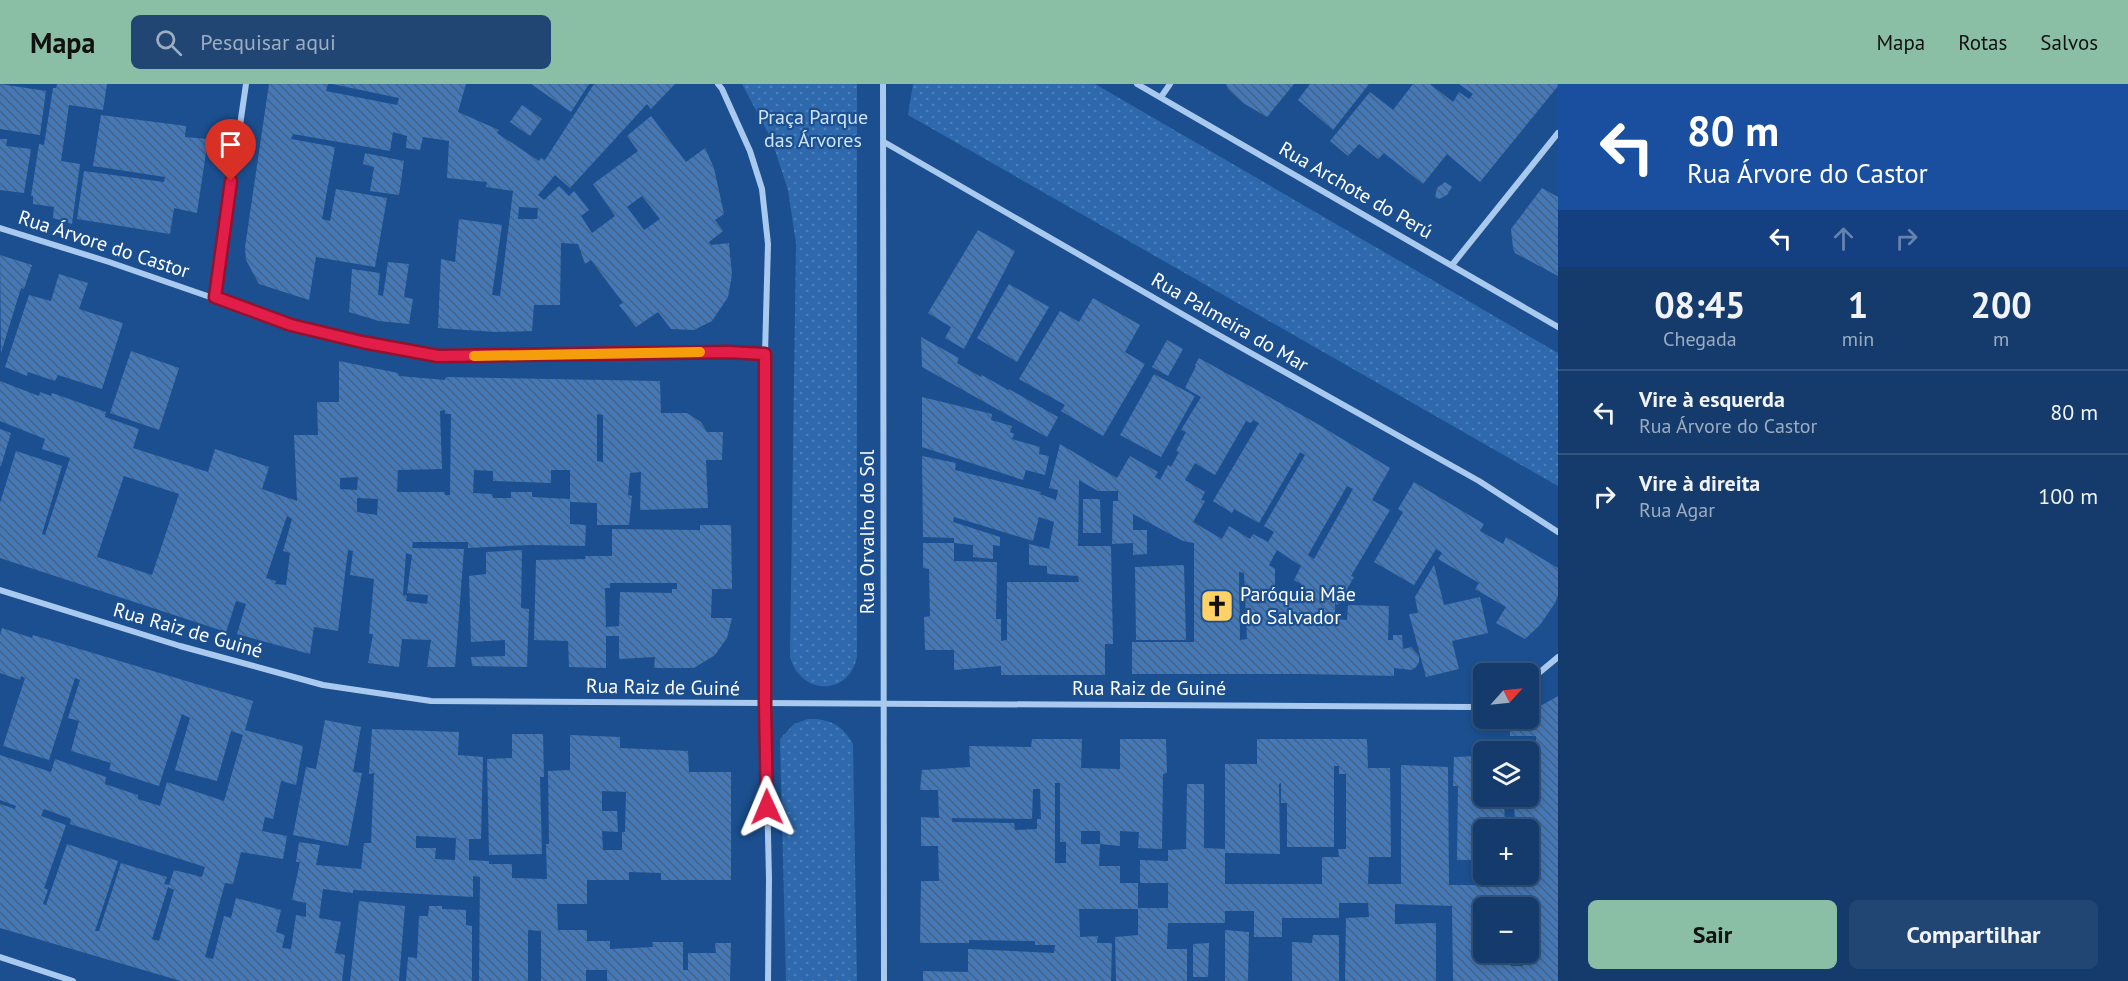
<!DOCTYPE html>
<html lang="pt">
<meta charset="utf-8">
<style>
:root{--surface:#143b6b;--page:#214673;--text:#f1f3f6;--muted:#9dadc1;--line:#33557e;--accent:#8abfa5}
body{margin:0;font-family:"PT Sans",sans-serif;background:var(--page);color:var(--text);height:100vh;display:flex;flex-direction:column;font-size:22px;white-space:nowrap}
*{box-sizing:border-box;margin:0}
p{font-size:20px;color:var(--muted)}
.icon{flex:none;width:33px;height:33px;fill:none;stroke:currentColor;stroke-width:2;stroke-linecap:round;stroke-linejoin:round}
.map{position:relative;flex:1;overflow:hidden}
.panel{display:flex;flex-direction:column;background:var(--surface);width:570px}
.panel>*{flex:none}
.banner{background:#1a4fa0;color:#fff;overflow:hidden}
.needle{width:39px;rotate:63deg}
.controls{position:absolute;left:1473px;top:579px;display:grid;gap:12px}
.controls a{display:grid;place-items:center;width:66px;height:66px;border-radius:9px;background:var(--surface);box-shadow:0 3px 9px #0003,0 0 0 2px var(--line);font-size:30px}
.pin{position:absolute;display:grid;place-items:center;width:51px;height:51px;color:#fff;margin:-62px -26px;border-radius:50% 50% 50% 0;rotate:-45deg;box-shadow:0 0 6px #0007}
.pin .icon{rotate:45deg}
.me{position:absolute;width:66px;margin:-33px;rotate:359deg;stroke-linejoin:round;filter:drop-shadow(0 0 4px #0008)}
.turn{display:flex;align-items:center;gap:21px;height:126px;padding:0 30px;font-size:27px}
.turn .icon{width:78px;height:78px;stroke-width:2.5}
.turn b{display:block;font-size:42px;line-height:51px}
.lanes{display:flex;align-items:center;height:57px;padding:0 30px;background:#0003;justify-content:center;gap:30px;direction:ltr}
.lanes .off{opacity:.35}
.eta{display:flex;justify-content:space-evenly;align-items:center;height:102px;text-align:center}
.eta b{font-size:36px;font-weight:700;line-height:42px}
.button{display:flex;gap:12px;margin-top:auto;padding:12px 30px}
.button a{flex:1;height:69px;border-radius:9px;background:var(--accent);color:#111;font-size:24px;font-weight:700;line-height:69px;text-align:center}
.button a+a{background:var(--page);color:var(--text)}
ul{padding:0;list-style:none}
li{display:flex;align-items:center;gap:18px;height:84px;padding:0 30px;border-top:2px solid var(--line)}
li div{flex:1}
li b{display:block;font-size:22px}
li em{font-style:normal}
header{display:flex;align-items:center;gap:36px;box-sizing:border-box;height:84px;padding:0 30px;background:var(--accent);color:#111}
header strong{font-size:28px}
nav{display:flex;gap:33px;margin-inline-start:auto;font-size:21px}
.search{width:420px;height:54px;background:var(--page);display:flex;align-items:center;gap:15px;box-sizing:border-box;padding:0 21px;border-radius:9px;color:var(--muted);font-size:22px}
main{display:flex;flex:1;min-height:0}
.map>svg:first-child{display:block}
.grass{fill:url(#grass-dots)}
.building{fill:url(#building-back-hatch);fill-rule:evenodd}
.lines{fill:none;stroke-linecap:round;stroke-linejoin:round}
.minor{stroke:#a9c9ee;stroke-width:6}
.route-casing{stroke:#92132f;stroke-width:15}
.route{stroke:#e11d48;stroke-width:10}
.slow{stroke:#f59e0b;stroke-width:10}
.labels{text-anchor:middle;stroke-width:4.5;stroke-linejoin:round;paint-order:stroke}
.park-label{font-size:20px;fill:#cfe3fa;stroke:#1b4f8f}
.street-label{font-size:20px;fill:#fff;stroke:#1b4f8f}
.poi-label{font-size:20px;fill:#fff;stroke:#1b4f8f;text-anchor:start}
</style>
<header>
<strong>Mapa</strong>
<div class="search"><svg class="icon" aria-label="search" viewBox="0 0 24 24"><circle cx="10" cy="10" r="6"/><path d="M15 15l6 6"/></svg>Pesquisar aqui</div>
<nav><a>Mapa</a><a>Rotas</a><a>Salvos</a></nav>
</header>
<main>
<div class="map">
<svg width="1558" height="897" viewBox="0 0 1558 897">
<defs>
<pattern id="grass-dots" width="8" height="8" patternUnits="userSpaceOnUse" patternTransform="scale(1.5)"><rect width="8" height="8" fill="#2e69ad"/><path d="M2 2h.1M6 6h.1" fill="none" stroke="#4d80b9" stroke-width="1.8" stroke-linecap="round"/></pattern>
<pattern id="building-back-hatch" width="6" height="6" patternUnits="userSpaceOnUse" patternTransform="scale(1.5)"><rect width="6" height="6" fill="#4478b7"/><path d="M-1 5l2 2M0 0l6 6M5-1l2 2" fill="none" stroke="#486282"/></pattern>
</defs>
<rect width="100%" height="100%" fill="#1b4f8f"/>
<!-- grass -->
<g class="grass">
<path d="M742 0H857V573C849 612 801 612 790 573L796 160 788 106 771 54Z"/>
<polygon points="913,0 1095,0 1558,269 1558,402 908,31"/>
<path d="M808 635C828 634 843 641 853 660L857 897H786L780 655 794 640Z"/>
</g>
<!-- building -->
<g class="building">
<polygon points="0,0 46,7 40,51 0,45"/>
<polygon points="57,0 107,0 103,26 69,21 61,77 80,80 72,140 53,134 54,123 33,120 33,112 31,112 39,60 44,61 53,4 56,4"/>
<path d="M269 0H328L326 7 397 21 399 14 332 0H466L458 28 499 46 497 49 539 77 541 74 545 76 594 0H675L651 25 647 20 570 104 555 91 538 111 544 116 559 102 569 112 574 107 589 126 581 132 592 149 615 132 593 100 638 67 627 52 651 32 686 78 705 64 714 84 724 130 715 136 723 147 709 158 711 161 729 159 732 191 728 213 712 237 694 246 671 245 658 228 636 243 619 221 623 219 591 176 585 180 578 160 561 159 560 221H534L532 247 495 248 438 244 441 175 455 178 459 135 502 141 492 211 500 212 513 107 486 103 487 98 447 94 449 57 423 53 420 66 406 64 407 52 393 48 390 67 293 50 291 55 335 63 322 135 330 137 336 105 387 114 375 183 316 173 309 216 259 200 246 176 245 163ZM642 112 660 135 644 146 627 123ZM519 123 538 124 537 135H518Z"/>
<polygon points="531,0 589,0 571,28"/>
<polygon points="1226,0 1294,0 1267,33 1243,19 1228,5"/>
<polygon points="1310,0 1369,0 1333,46 1298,16"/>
<polygon points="1413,0 1430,0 1453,18 1459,8 1469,15 1473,10 1459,0 1558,0 1558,2 1480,98 1447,70 1423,100 1384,69 1378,75 1359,60 1348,72 1330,57 1370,8 1393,26"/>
<polygon points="522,21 542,35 530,52 510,38"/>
<polygon points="101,31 186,42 185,53 208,55 197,129 174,124 170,150 77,135 84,87 164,98 165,93 93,82"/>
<polygon points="0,55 7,55 6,62 31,65 24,109 0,106"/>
<polygon points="365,69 404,77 399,111 370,107 374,83 363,80"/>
<polygon points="1445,98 1452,103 1447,111 1439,115 1435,113 1437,104"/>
<polygon points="1542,104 1558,113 1558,192 1515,169 1513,164 1511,145"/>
<polygon points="978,146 1015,167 964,265 945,254 951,243 928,229"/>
<polygon points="0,171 32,181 24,205 21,204 1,269"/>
<polygon points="388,178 409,180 404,213 413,215 409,240 379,237 349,228 352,185 380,189 378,211 383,212"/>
<polygon points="59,190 88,199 79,225 123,239 102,305 58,291 55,297 28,288 27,292 5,283 29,211 51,217"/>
<polygon points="1009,200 1049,223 1017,278 977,254"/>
<polygon points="1093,214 1140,241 1125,268 1145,280 1103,352 1061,327 1065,321 1019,295 1060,227 1079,238"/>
<polygon points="921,253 959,274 957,279 981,293 982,291 1008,306 1009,305 1058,333 1047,353 922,283"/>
<polygon points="1167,256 1183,265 1168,292 1152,283"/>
<polygon points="131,267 179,284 159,346 110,329"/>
<path d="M1199 274 1316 339 1390 384 1372 416 1390 426 1351 492 1354 493 1338 521 1335 519V535L1347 536 1348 521 1389 522 1388 556H1393V551H1402L1403 565 1411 563 1419 572V578L1416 583 1411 586 1394 584V592L1305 590H1132V558H1194V459L1183 457 1133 430V446H1147V470L1133 471V459L1112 460 1113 417H1118V407H1098L1079 396 1078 462H1111L1113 560H1105V591H1001V582L954 586V566H925L924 533 930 532 929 485 923 484V459H954V477L997 478 996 535H1001V557L1007 556V498H1079L1078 492 1047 490V482L1029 481V460L1049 465 1054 438 1039 433 1033 457 954 433 953 438 1000 453V462L993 461V475L973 473V461L954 459V454L923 453 922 372 956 379 955 386 1041 408 1040 410 1056 416 1058 406 1049 404 1060 360 1117 394 1130 372 1158 388 1155 393 1160 396 1168 381 1171 383 1179 368 1176 367 1186 348 1181 346 1201 313 1185 304 1196 282 1195 281ZM1253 336 1259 339 1213 417 1232 429 1234 425 1259 439 1300 368 1305 371 1264 442 1274 448 1268 458 1253 450 1250 455 1229 442 1222 455 1193 438 1205 417 1201 416 1205 408 1185 396 1195 379 1215 391 1246 337 1251 339ZM1347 402 1353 405 1314 475 1308 471ZM1277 466 1301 482 1294 496 1301 500 1302 511H1275V485L1269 481ZM1239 488 1244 489 1247 555 1240 556Z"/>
<path d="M339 277 398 289 399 292 445 296 446 293 660 297 661 329H687L701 338 707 348H723L722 376H706L708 424 640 426 641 388 630 389 628 411 632 412 629 441H597V419L570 418V440L586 441 585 462 530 461 468 464V458H413L412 464 464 465 455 583H427L431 556 402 555 399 583 368 579 373 550H369L374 495 350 491 353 467 348 466 338 547 314 543 310 570 237 550 246 520 236 517 226 548 0 474V419L16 367 62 382 42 450 45 451 70 374 42 365 45 355 0 337V297L39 312 40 308 51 312 52 309 106 328 105 333 139 345 133 364 208 388 215 365 269 383 262 405 297 417 294 351H318L317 318H339ZM445 326V330H451L450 411H445L444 408H397L398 386 442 385 440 327ZM597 330 603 331V378L597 377ZM474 386 493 387V397L551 399V386H570V415L532 413V408H511V414H493L492 410 473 409ZM124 392 179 410 152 491 97 473ZM358 393 357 406 340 405V394ZM357 414 378 415 377 431 357 428ZM287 432 292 435 283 467 290 469 286 501 275 500 276 497 266 494ZM406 469 412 471 407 509 428 511 427 520 406 517 407 512 403 511Z"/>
<polygon points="1154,290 1195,312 1161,373 1120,351"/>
<polygon points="922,313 992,330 991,336 1012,342 1010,348 1014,350 1012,355 1040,363 1039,370 1049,372 1045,391 1026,386 1023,396 922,363"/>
<polygon points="0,345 11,349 1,382 0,382"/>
<polygon points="1414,398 1484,440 1480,447 1503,460 1506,453 1558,484 1558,511 1555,519 1540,541 1525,555 1496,539 1506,523 1475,505 1479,499 1438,475 1442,469 1436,465 1414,501 1374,478 1403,428 1398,425"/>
<polygon points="1083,415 1100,415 1101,449 1083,449"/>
<path d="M700 441H731L732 505H712L711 534H732L727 554 715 571 694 584H654L655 573 619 575V552H606V584L569 583 568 557 534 556 536 476 586 475 585 472H612V445L700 446ZM610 499H677V505H672V509L620 508 619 542 606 543 605 504H610Z"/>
<polygon points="522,466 521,524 529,525 527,583 472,582 471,573 505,572 505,556 471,558 469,492 486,490 486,468"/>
<polygon points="1184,481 1186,556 1136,556 1135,483"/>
<polygon points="1434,481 1444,521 1480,513 1488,549 1452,557 1459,585 1426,593 1409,530 1418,529 1415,513"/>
<path d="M2 544 32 554 33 551 253 617 245 646 303 662 296 701 281 697 273 735 265 733 262 747 287 752 283 775 241 768 233 800 225 799 205 873 213 875 224 832 231 834 236 814 281 826 276 848 285 851 282 864 291 865 296 831 306 833V819L292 816 300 778H296L299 758 320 761 316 781 361 785 364 759H371L374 689 369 690 372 645 459 648 458 671 483 673 481 755H469V776L489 777V780H512V794L547 795 546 760H549L548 687 570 686V651L620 653V664L688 667 689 688H731V796H661V789L629 788V796H587V820H557L558 846H587V857H610V865L653 863 652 858H683V886H688V869H716L715 859H731L730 897H607V886H586V897H541V847L528 846V897H479L480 793 473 792V813L353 806V809L323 805 319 834 341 838 335 869 345 871 342 897H181L0 844V720L15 725 16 722 0 716V671L51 688 55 675 106 693 105 700 138 711V715L160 722 167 698 224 717 243 651 231 647 217 697 175 686 190 634 182 630 159 702 109 686 111 679 71 667 79 637 68 634 80 596 75 594 49 676 3 662 25 594 21 592 20 596 0 589V551ZM602 707 626 708 625 748H622V766H603L602 747 618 748 617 727H602ZM44 725 71 735 70 740 205 783 202 793 174 786 169 801 164 800 167 793 121 779 99 847H95L118 777 67 760 46 821 43 820 48 806 44 804 66 741 41 732ZM416 752 456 754 455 776 435 775 436 764H416ZM168 803 174 806 159 857 152 855Z"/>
<path d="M1558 612V897H1453L1452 822 1395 820V840L1436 839V897H1345L1346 834 1369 833 1368 819H1339V834H1282V853H1254V827H1225V839H1168L1167 865H1187V897H1116L1115 853 1138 851V825H1079L1080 853 1098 852 1097 859H1112L1111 897H923V887L968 888V865L1054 869 1055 861H1035V857L969 856V859H920L921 797H939L938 762H921V733L939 734 938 706H920L922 686 970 683 969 662 1031 663 1032 655H1082L1081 684 1120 685V655H1166L1167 689 1163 690 1162 765 1138 764 1139 748 1120 747V762L1100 760V747H1081V760H1100L1099 782H1120V799H1138V824H1168V799H1140V776L1168 777V766L1186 765 1187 700H1204V764L1225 765V680H1257V655H1367L1368 684H1390L1391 773H1369L1368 800H1401V681L1448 683 1449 801H1510L1509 790H1528V746H1515L1514 712H1528V668H1514V664L1536 663V652H1510V637L1516 634H1528V629ZM1334 682H1339V690H1346V765H1338L1339 773H1322V800H1225V769L1280 770 1279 700 1281 699V719H1287V763H1334ZM1055 699H1060V758H1066V779H1055ZM1033 705H1040L1041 735H1037V745L1015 746 1014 739 952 738V734L1032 735ZM1484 824H1528V868H1523V882H1511V868H1484Z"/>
<polygon points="325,636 361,643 353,688 362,689 348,762 293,751 306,683 316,685"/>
<polygon points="512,650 543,650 544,693 540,693 542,770 489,771 487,675 512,674"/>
<polygon points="1479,672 1480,680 1484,680 1484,712 1504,712 1505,746 1484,746 1484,776 1457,776 1458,702 1453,702 1454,673"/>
<polygon points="359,817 405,822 399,897 350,897"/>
<polygon points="429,822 442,822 442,825 466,826 466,841 472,842 472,897 406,897 408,873 417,874 419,832 428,832"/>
<polygon points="1225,846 1249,848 1248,897 1225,897"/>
<polygon points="1313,851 1339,851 1339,897 1292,897 1292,858 1312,859"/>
<polygon points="1209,859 1208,893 1193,893 1193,860"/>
</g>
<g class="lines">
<!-- minor -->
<g class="minor">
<polyline points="718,0 722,5 750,67 762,105 768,160 765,270 765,620 769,794 768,897"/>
<polyline points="883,0 884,897"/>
<polyline points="1137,0 1558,243"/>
<polyline points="1161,13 1170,0"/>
<polyline points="884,58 1208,245 1479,397 1558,448"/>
<polyline points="0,144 109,178 291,241 362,258 438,272 728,268 765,270"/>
<polyline points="1452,181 1558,49"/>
<polyline points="215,213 246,0"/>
<polyline points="0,506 180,562 323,601 431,617 1472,623 1484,621"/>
<polyline points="1528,598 1558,573"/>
<polyline points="0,873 73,897"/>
</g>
</g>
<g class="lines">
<defs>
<polyline id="route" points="231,97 215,213 291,241 362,258 438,272 728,268 765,270 765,620 767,723"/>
</defs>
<!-- route casing -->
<use href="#route" class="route-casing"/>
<!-- route -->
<use href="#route" class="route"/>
<!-- slow -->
<polyline class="slow" points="474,272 700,268"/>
</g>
<!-- icons -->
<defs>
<symbol id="church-square" viewBox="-11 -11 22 22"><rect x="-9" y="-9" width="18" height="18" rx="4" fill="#ffd166" stroke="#1b4f8f"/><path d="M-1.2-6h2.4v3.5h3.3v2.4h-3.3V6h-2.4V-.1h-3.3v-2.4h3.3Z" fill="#111"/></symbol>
</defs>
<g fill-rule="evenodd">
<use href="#church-square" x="1198" y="503" width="38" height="38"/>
</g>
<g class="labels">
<!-- park labels -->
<g class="park-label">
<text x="813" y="40">Praça Parque<tspan x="813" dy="23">das Árvores</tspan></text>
</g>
<!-- street labels -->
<g class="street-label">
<text transform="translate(1356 106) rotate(30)" y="7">Rua Archote do Perú</text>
<text transform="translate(104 160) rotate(18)" y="7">Rua Árvore do Castor</text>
<text transform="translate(1230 238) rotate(30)" y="7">Rua Palmeira do Mar</text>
<text transform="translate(867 448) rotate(-90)" y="7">Rua Orvalho do Sol</text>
<text transform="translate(188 546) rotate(16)" y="7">Rua Raiz de Guiné</text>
<text transform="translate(663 603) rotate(1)" y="7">Rua Raiz de Guiné</text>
<text x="1149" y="611">Rua Raiz de Guiné</text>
</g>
<!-- poi labels -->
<g class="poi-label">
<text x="1240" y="517">Paróquia Mãe<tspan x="1240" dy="23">do Salvador</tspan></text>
</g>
</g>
</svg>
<div class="controls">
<a><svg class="needle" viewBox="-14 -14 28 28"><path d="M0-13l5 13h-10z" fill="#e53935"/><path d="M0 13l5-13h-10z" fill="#9dadc1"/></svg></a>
<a><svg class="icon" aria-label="layers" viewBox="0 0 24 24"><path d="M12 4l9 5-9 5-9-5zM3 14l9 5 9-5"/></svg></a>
<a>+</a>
<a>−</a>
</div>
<div class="pin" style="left:231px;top:97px;background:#d93025"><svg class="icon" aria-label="arrive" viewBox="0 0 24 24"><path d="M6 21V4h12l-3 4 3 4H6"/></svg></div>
<svg class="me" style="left:767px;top:723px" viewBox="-20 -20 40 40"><path d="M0-17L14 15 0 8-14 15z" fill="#e11d48" stroke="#fff" stroke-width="4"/></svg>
</div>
<section class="panel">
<div class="banner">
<div class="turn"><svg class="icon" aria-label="left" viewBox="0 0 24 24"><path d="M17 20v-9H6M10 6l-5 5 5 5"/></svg><div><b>80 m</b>Rua Árvore do Castor</div></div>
<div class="lanes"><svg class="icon" aria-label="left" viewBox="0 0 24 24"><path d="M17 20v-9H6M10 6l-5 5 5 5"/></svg><svg class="icon off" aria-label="ahead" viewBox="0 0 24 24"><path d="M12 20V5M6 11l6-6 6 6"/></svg><svg class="icon off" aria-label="right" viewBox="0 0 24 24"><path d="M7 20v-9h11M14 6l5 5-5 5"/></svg></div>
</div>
<div class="eta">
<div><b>08:45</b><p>Chegada</p></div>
<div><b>1</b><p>min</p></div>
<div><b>200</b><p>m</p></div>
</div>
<ul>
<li><svg class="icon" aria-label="left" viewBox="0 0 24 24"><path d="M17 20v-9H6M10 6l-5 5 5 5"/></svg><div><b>Vire à esquerda</b><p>Rua Árvore do Castor</p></div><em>80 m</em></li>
<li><svg class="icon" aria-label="right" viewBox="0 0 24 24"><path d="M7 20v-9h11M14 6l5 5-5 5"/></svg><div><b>Vire à direita</b><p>Rua Agar</p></div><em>100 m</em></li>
</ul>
<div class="button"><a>Sair</a><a>Compartilhar</a></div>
</section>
</main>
